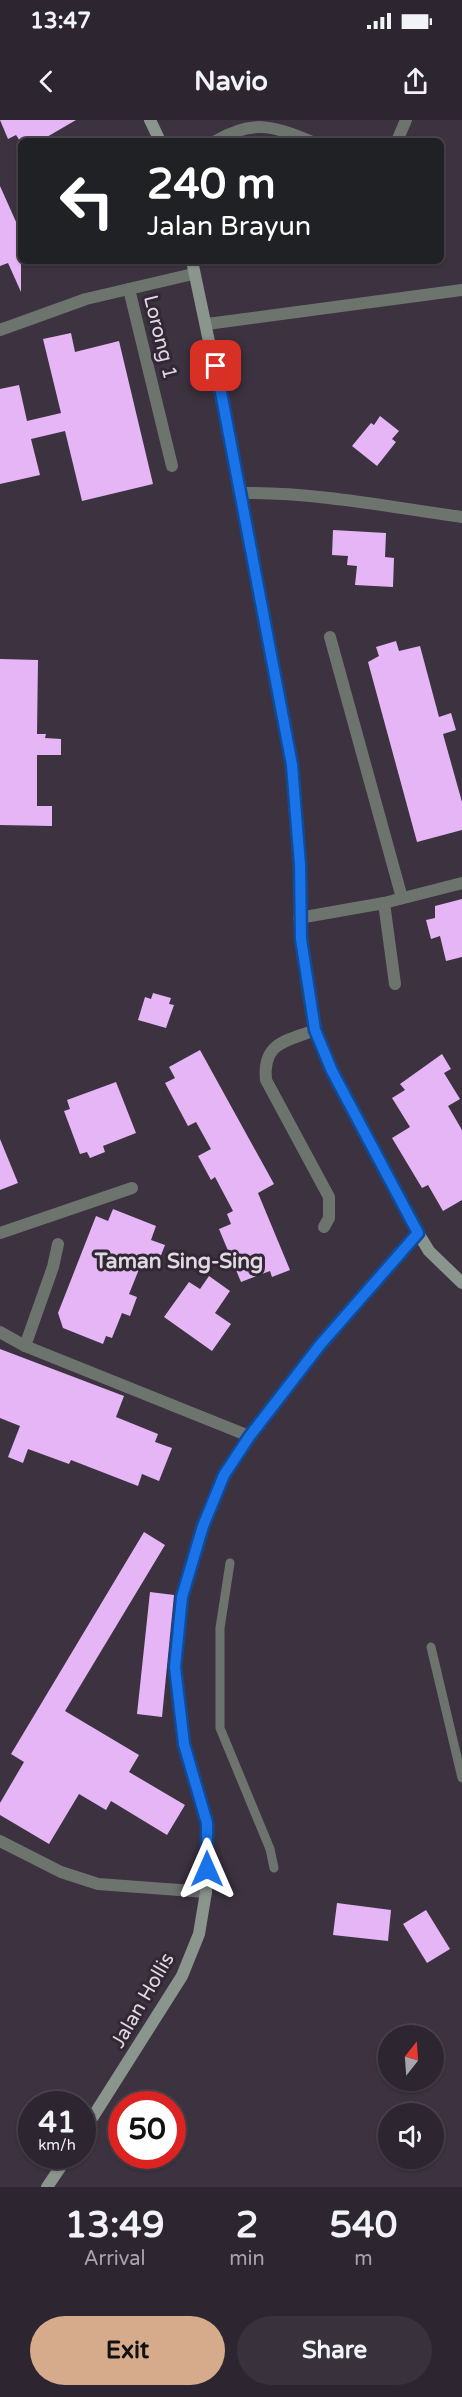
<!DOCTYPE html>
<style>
:root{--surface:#2d2630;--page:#39323c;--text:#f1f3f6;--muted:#a7a5ab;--line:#48434c;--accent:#d6ab8b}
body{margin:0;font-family:"Varela Round",sans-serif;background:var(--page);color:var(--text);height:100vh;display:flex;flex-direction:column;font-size:22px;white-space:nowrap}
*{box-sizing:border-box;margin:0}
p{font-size:20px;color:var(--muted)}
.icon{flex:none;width:33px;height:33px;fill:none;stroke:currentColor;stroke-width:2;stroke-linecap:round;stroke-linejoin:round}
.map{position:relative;height:2067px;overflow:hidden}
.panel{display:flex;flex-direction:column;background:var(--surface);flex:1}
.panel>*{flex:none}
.hud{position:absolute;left:18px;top:18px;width:426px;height:126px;border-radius:9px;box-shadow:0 2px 4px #0004,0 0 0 2px var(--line);background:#202124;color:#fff;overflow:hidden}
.needle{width:39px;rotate:17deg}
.controls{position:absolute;left:378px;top:1905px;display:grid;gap:12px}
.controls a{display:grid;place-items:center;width:66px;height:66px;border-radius:50%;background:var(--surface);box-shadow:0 2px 4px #0004,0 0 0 2px var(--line);font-size:30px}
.speed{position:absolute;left:18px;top:1971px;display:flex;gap:12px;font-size:30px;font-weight:700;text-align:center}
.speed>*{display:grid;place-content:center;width:78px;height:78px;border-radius:50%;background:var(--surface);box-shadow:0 2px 4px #0004,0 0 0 2px var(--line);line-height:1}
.speed small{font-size:15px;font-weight:400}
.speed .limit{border:9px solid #d22;background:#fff;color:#111}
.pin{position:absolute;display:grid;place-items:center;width:51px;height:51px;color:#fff;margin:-26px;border-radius:12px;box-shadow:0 3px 9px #0006}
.me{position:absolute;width:66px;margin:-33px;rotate:0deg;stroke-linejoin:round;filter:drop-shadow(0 0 4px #0008)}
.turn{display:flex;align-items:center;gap:21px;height:126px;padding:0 30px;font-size:27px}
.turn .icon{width:78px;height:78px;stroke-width:2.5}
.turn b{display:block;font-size:42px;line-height:51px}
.eta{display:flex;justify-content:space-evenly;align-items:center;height:102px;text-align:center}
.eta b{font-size:36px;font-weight:700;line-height:42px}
.cta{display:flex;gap:12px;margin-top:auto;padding:12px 30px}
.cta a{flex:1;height:69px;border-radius:36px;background:var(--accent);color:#111;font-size:24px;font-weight:700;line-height:69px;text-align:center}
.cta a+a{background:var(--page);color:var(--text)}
.status{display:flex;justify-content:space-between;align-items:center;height:42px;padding:0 30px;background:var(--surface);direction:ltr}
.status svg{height:16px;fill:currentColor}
header{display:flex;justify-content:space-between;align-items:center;height:78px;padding:0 30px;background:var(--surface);font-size:27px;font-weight:700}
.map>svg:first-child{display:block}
.building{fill:#e5b5f6}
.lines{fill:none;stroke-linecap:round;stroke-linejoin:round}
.lane{stroke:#6d746e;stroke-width:9}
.street{stroke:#6d746e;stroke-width:12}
.secondary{stroke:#8a958d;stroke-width:12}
.route-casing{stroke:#114b97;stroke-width:15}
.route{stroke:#1a73e8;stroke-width:10}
.labels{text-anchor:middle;stroke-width:6;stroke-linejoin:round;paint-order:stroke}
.street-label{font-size:20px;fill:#dfd9e1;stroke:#322835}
.neighbourhood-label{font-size:21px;font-weight:bold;fill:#dfd9e1;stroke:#322835}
</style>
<div class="status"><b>13:47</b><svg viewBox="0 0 49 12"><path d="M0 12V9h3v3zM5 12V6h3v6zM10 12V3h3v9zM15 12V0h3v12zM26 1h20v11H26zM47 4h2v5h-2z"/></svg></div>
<header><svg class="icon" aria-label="back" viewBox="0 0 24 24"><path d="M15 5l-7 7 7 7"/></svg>Navio<svg class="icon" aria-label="share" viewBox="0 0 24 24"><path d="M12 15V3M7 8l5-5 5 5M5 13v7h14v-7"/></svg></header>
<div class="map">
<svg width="462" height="2067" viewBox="0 0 462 2067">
<rect width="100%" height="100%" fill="#3c3240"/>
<!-- building -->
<g class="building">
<polygon points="0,0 76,0 40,21 20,21 16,15 8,19"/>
<polygon points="0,66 21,113 21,172 8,143 0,146"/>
<polygon points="71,213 75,232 119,221 153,364 82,381 65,311 31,319 40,355 0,364 0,269 19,265 27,301 61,293 43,219"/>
<polygon points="380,296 399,311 392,319 396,322 377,346 352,326 371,303 374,305"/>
<polygon points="333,410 386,413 385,437 394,438 393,467 355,465 357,446 347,445 348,436 332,435"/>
<polygon points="396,521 399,531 420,526 439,597 451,593 456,610 443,614 462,682 462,710 417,722 368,542 379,536 376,527"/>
<polygon points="0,539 38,540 37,614 46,614 45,618 61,619 61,635 37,635 37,686 52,686 52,706 0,705"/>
<polygon points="462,779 462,837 446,841 440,816 431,819 426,800 435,798 435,786"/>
<polygon points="153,873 171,878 169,884 174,885 166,908 138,900 145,877 151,879"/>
<polygon points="200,930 274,1064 258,1073 290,1150 272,1157 270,1151 241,1162 219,1109 231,1104 227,1094 233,1091 215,1057 211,1060 198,1036 211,1029 196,1002 188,1006 165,963 175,958 169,947"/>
<polygon points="442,934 451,949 444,953 460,979 448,986 462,1010 462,1080 443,1091 428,1065 422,1068 392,1018 410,1007 392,978 405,970 400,964"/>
<polygon points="116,962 136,1013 103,1026 105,1032 90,1038 87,1032 80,1034 64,991 70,989 67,980"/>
<polygon points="0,1019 18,1063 0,1070"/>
<polygon points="113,1089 156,1106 151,1120 165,1125 158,1143 144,1137 129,1174 137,1177 130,1196 122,1193 112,1218 106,1216 103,1224 63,1208 58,1193 96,1096 108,1101"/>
<polygon points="209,1156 230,1171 215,1193 231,1204 212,1231 164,1197 189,1162 200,1169"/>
<polygon points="0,1229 124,1276 116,1297 158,1314 155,1322 172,1328 159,1361 142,1354 138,1366 71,1340 69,1344 28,1329 23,1343 8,1337 20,1306 0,1298"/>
<polygon points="144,1412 165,1425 65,1591 139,1635 129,1652 185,1685 167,1715 111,1681 106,1690 79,1674 49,1724 0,1695 0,1683 24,1642 11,1634"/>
<polygon points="150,1472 174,1475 162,1597 137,1594"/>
<polygon points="337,1783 391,1790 388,1821 333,1815"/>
<polygon points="426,1790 450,1829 427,1843 403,1804"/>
</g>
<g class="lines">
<!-- lane -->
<g class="lane">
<polyline points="230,1443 220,1508 220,1608 270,1729 274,1748"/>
<polyline points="431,1527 462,1658"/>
</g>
<!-- street -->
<g class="street">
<path d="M216 21C251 0 273 5 310 21"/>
<polyline points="397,21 406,0"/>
<polyline points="129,169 172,346"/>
<polyline points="207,204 462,170"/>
<polyline points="0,210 86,179 193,154"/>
<path d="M241 373C316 372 389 387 462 397"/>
<polyline points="330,517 402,778"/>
<polyline points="384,783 395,864"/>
<polyline points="299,798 384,783 462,763"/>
<path d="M315 910C287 921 262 922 266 960L329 1077V1098L324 1107"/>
<polyline points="0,1113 132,1068"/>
<polyline points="0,1212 25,1226 249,1316"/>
<polyline points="25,1226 53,1147 58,1124"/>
<polyline points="0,1721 61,1752 98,1764 206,1772"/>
</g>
<!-- secondary -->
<g class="secondary">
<polyline points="150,0 160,21"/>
<polyline points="192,141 241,373 292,645 300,745 301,819 315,910 332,951 418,1113 429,1131 462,1163"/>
<polyline points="82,2014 182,1856 199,1814 206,1772 207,1703 184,1624 175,1547 182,1477 203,1405 224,1355 249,1316 320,1225 418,1113"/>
<polyline points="47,2067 68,2036"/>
</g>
</g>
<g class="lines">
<defs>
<polyline id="route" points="207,1749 207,1703 184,1624 175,1547 182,1477 203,1406 224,1355 249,1317 320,1225 418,1113 332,951 315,910 301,819 300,745 292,645 216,246"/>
</defs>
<!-- route casing -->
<use href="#route" class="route-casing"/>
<!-- route -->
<use href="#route" class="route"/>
</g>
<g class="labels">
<!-- street labels -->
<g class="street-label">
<text transform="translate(161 217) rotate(76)" y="7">Lorong 1</text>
<text transform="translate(142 1880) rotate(-60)" y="7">Jalan Hollis</text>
</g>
<!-- neighbourhood labels -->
<g class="neighbourhood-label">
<text x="179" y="1148">Taman Sing-Sing</text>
</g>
</g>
</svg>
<div class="controls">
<a><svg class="needle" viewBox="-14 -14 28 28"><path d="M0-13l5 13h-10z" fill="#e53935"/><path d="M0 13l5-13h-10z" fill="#a7a5ab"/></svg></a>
<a><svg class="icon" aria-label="sound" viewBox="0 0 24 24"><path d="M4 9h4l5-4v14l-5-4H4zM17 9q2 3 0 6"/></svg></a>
</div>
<div class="speed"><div>41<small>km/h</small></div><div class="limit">50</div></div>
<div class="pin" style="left:216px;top:246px;background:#d93025"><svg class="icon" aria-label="arrive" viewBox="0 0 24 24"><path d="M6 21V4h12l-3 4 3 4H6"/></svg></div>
<svg class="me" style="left:207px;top:1749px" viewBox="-20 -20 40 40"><path d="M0-17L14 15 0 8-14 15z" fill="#1a73e8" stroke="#fff" stroke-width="4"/></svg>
<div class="hud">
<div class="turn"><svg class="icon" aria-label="left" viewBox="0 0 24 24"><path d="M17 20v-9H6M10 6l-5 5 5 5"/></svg><div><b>240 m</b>Jalan Brayun</div></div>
</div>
</div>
<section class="panel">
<div class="eta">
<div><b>13:49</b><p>Arrival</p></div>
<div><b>2</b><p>min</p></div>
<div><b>540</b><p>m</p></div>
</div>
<div class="cta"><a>Exit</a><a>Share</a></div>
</section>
